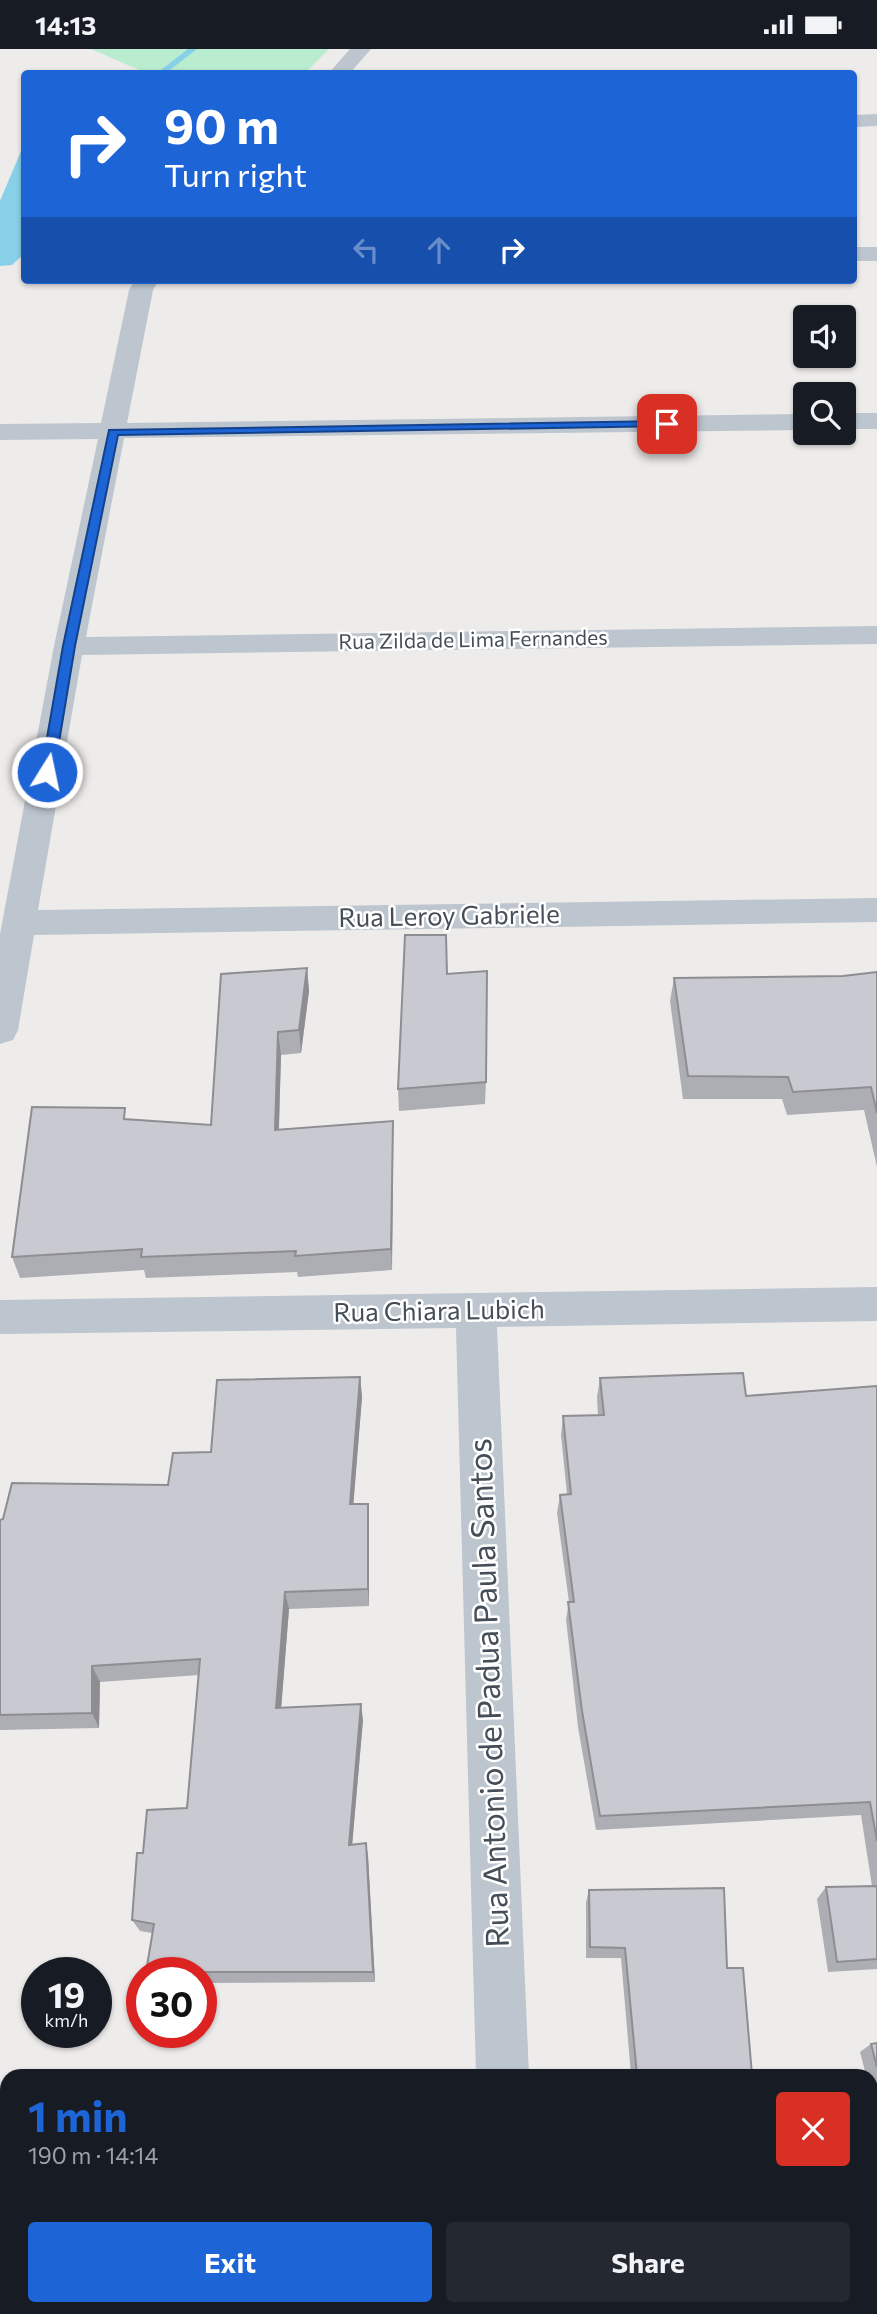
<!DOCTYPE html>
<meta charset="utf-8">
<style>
:root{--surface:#171b24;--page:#242831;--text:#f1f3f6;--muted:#9ea1a6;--accent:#1d65d7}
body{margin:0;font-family:Commissioner,sans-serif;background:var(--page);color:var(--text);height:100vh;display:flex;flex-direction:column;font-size:26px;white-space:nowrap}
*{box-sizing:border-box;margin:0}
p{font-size:23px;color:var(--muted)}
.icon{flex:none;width:38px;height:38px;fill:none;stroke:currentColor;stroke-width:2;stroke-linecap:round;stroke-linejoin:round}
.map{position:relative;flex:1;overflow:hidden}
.details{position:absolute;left:0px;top:2020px;width:878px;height:247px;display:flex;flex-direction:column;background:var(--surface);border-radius:21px 21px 0 0;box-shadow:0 2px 5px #0004}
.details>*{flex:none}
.hud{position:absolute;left:21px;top:21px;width:836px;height:214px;border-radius:7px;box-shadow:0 2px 5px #0004;background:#1d65d7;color:#fff;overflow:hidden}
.fabs{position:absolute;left:793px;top:256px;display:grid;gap:14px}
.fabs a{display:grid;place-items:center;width:63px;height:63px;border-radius:7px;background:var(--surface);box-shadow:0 2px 5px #0004;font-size:35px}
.speed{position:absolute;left:21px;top:1908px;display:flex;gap:14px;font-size:35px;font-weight:700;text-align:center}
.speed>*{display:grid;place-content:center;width:91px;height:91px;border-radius:50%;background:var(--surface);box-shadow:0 2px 5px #0004;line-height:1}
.speed small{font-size:18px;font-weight:400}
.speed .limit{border:10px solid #d22;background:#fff;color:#111}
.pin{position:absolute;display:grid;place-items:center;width:60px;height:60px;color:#fff;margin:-30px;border-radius:14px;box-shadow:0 4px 10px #0006}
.me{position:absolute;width:77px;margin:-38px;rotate:10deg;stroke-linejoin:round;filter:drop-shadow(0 0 5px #0008)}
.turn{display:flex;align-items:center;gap:24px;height:147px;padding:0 28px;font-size:32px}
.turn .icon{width:91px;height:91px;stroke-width:2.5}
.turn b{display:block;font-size:49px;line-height:60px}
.lanes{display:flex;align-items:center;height:66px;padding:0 28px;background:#0003;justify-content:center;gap:35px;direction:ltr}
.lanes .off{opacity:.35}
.round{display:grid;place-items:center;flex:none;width:74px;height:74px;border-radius:7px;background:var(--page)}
.headline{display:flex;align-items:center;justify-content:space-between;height:119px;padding:0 28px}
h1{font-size:42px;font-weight:700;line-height:52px;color:var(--accent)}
.action{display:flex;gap:14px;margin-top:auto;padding:14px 28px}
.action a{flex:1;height:80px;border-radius:7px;background:var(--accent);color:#fff;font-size:28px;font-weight:700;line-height:80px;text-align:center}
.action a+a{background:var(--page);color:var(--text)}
.status{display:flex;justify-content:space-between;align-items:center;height:49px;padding:0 35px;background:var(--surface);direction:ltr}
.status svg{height:19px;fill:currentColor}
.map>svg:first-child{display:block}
.green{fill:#baecd0}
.water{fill:#88d0e8}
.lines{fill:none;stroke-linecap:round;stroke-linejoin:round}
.stream{fill:#88d0e8;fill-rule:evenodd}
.street{fill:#bdc5ce;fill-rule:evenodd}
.wall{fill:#adaeb4}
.shaded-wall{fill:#8d8d92}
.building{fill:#c9cad1;stroke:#8d8d92;stroke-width:2}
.route{fill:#1d65d7;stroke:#13428c;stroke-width:2}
.labels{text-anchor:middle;stroke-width:5;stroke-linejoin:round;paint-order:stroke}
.far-street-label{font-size:21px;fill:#454e58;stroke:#fff}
.street-label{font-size:26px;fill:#454e58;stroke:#fff}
.near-street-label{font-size:32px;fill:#454e58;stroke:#fff}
</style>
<div class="status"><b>14:13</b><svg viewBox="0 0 49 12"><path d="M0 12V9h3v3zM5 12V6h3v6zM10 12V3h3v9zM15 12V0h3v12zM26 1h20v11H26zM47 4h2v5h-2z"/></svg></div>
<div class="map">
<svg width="877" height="2265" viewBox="0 0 877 2265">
<rect width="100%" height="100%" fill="#eeeceb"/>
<!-- green -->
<polygon class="green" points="91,0 329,0 305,24 146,24"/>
<!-- water -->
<polygon class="water" points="24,95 24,205 12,216 0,217 0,152"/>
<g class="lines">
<!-- stream -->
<polygon class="stream" points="188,0 197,0 166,24 157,24"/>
<!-- street -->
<g class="street">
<polygon points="350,0 371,0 350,24 329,24"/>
<polygon points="877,65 877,77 854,78 854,66"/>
<rect x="854" y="198" width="23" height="14"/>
<polygon points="135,231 159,231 153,241 127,374 805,365 805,381 124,389 86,588 877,577 877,595 82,606 38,861 877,849 877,873 34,886 18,981 13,991 0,995 0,885 54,597 98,390 0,391 0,375 101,374 129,241"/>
<rect x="844" y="364" width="33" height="16"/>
<polygon points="877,1238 877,1272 497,1278 529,2026 476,2026 456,1279 0,1285 0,1251"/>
<rect x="481" y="2259" width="58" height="6"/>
</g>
</g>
<!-- wall -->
<g class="wall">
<polygon points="307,919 309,942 301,1004 281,1006 279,1081 393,1072 393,1094 392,1221 298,1228 297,1223 146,1229 144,1221 20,1229 12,1208 128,1071 211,1076"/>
<polygon points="877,923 877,1118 864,1061 787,1066 782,1050 683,1050 670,952 674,929 843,927"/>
<polygon points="447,925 486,1033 485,1055 399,1062 398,1040"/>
<polygon points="360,1328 362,1348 353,1455 369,1473 369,1557 289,1560 281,1659 363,1671 352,1796 366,1794 368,1807 375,1933 201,1934 201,1923 152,1884 140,1882 132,1871 143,1804 187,1759 199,1626 100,1633 99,1679 0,1681 0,1471 168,1436"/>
<polygon points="600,1329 746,1347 877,1337 877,1920 828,1923 817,1850 826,1838 872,1837 861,1766 596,1781 578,1678 566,1570 569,1553 557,1464 560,1446 567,1445 561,1386 563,1367 598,1366 597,1348"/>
<polygon points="589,1841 727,1919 752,2026 631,2026 621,1909 586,1909 586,1853"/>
<polygon points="877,1994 877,2053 873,2053 872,2046 872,2026 866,2026 860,2003 871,1995"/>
<polygon points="619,2259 790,2259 791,2265 619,2265"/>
</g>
<!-- shaded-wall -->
<g class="shaded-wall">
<polygon points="307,919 309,942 301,1004 299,981"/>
<polygon points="278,983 281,1006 278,1104 275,1081"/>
<polygon points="393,1072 393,1094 392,1221 391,1200"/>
<polygon points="360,1328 362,1348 352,1473 350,1455"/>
<polygon points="368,1455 369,1473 369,1557 368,1540"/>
<polygon points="285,1543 289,1560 280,1674 276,1659"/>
<polygon points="92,1617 100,1633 99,1679 92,1664"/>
<polygon points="361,1655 363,1671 351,1809 349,1796"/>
<polygon points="366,1794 368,1807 375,1933 373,1923"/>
<polygon points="25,2259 36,2259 35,2265 24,2265"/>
</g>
<!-- building -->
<g class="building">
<polygon points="405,886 446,886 447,925 487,922 486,1033 398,1040"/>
<polygon points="307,919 299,981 278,983 275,1081 393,1072 391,1200 295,1207 296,1202 141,1208 142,1200 12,1208 32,1058 125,1059 124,1070 211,1076 221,925"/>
<polygon points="877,923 877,1064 871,1038 793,1043 788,1028 688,1027 674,929 843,927"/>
<polygon points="743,1324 746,1347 877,1337 877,1792 870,1753 600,1767 582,1662 568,1553 574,1553 560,1446 571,1445 563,1367 604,1366 600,1329"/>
<polygon points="360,1328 350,1455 368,1455 368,1540 285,1543 276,1659 361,1655 349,1796 366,1794 373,1923 146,1923 154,1875 132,1871 137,1804 143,1804 147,1761 187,1759 200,1610 92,1617 92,1664 0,1666 0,1471 3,1470 12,1434 168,1436 173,1404 211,1403 217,1331"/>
<polygon points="877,1837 877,1910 837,1913 826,1838"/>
<polygon points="724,1839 727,1919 743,1919 752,2026 637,2026 625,1899 590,1898 589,1841"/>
<polygon points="877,1994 877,2018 871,1995"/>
<polygon points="0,2253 7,2253 7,2259 25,2259 24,2265 0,2265"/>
<rect x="108" y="2259" width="246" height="6"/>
<polygon points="624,2259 790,2259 791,2265 624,2265"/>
</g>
<!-- route -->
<polygon class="route" points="667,372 672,375 670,377 118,386 75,597 54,723 47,727 41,723 63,597 109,381"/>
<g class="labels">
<!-- far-street labels -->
<g class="far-street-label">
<text transform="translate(473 591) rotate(-1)" y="7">Rua Zilda de Lima Fernandes</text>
</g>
<!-- street labels -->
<g class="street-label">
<text transform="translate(449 867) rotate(-1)" y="9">Rua Leroy Gabriele</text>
<text transform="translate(439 1262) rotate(-1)" y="9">Rua Chiara Lubich</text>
</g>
<!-- near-street labels -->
<g class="near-street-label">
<text transform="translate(489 1644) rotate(-92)" y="11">Rua Antonio de Padua Paula Santos</text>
</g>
</g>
</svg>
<div class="fabs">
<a><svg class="icon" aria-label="sound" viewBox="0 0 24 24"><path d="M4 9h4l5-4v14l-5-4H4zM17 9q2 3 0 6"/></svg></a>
<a><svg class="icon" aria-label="search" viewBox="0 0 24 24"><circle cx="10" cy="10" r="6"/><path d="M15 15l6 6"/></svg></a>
</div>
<div class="speed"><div>19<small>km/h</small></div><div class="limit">30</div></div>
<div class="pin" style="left:667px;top:375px;background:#d93025"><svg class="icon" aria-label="arrive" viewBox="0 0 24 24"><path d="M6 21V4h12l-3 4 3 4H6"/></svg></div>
<svg class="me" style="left:47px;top:723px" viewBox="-20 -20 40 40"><circle r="17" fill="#1d65d7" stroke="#fff" stroke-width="3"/><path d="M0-11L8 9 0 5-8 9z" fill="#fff"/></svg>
<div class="hud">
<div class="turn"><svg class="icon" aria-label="right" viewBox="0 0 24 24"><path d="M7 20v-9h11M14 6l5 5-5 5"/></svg><div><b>90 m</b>Turn right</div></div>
<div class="lanes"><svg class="icon off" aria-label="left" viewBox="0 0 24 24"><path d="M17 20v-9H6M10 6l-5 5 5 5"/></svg><svg class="icon off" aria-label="ahead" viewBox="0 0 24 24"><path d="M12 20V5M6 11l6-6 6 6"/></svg><svg class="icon" aria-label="right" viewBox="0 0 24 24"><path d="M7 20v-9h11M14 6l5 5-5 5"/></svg></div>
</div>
<section class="details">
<div class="headline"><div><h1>1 min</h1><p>190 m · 14:14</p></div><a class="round" style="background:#d93025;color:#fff"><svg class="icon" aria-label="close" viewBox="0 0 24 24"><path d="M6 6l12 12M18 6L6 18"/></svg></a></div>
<div class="action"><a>Exit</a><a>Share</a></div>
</section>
</div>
